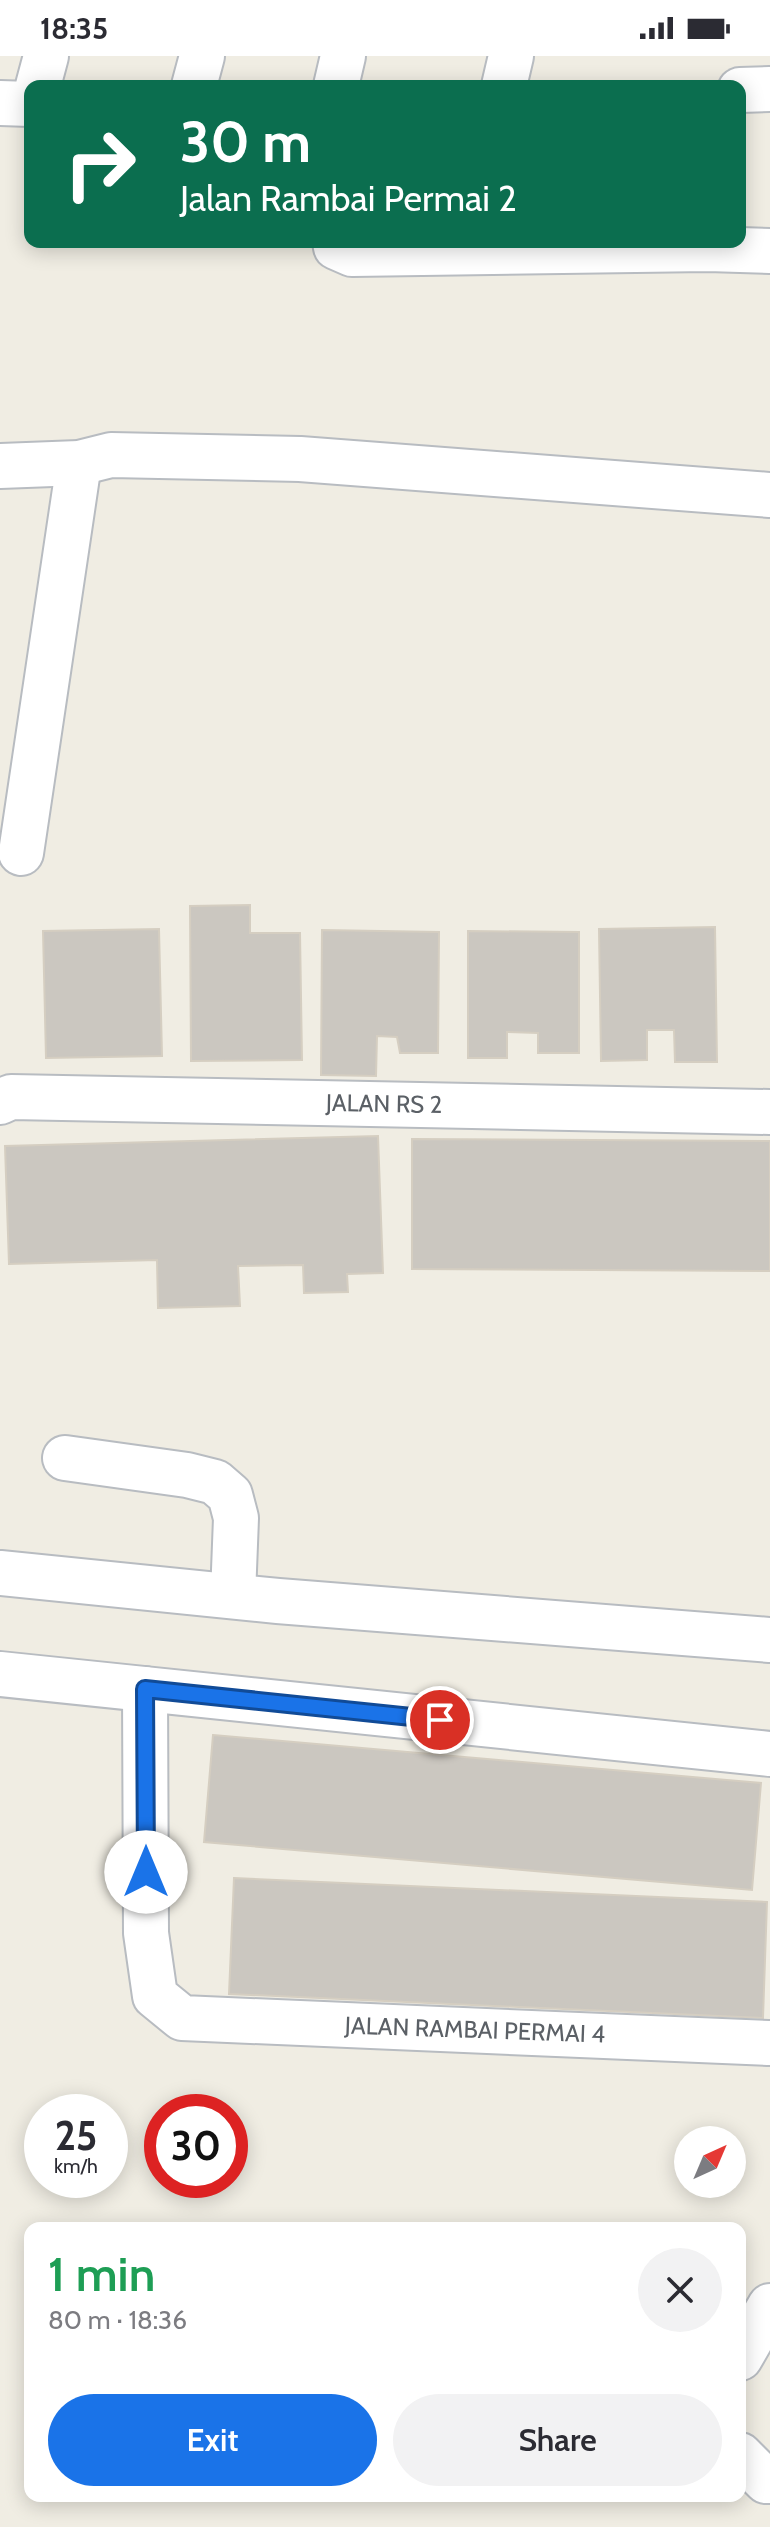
<!DOCTYPE html>
<meta charset="utf-8">
<style>
:root{--surface:#fff;--page:#f2f2f3;--text:#2b2b33;--muted:#7c7c81;--accent:#1a73e8}
body{margin:0;font-family:Cabin,sans-serif;background:var(--page);color:var(--text);height:100vh;display:flex;flex-direction:column;font-size:30px;white-space:nowrap}
*{box-sizing:border-box;margin:0}
p{font-size:26px;color:var(--muted)}
.icon{flex:none;width:44px;height:44px;fill:none;stroke:currentColor;stroke-width:2;stroke-linecap:round;stroke-linejoin:round}
.map{position:relative;flex:1;overflow:hidden}
.panel{position:absolute;left:24px;top:2166px;width:722px;height:280px;display:flex;flex-direction:column;background:var(--surface);border-radius:16px;box-shadow:0 4px 20px #0003}
.panel>*{flex:none}
.hud{position:absolute;left:24px;top:24px;width:722px;height:168px;border-radius:16px;box-shadow:0 4px 20px #0003;background:#0b6e4f;color:#fff;overflow:hidden}
.needle{width:52px;rotate:44deg}
.fabs{position:absolute;left:674px;top:2070px;display:grid;gap:16px}
.fabs a{display:grid;place-items:center;width:72px;height:72px;border-radius:50%;background:var(--surface);box-shadow:0 4px 20px #0003;font-size:40px}
.speed{position:absolute;left:24px;top:2038px;display:flex;gap:16px;font-size:40px;font-weight:700;text-align:center}
.speed>*{display:grid;place-content:center;width:104px;height:104px;border-radius:50%;background:var(--surface);box-shadow:0 4px 20px #0003;line-height:1}
.speed small{font-size:20px;font-weight:400}
.speed .limit{border:12px solid #d22;background:#fff;color:#111}
.pin{position:absolute;display:grid;place-items:center;width:68px;height:68px;color:#fff;margin:-34px;border:4px solid #fff;border-radius:50%;box-shadow:0 2px 8px #0007}
.me{position:absolute;width:88px;margin:-44px;rotate:0deg;stroke-linejoin:round;filter:drop-shadow(0 0 6px #0008)}
.turn{display:flex;align-items:center;gap:28px;height:168px;padding:0 24px;font-size:36px}
.turn .icon{width:104px;height:104px;stroke-width:2.5}
.turn b{display:block;font-size:56px;line-height:68px}
.round{display:grid;place-items:center;flex:none;width:84px;height:84px;border-radius:42px;background:var(--page)}
.head{display:flex;align-items:center;justify-content:space-between;height:136px;padding:0 24px}
h1{font-size:48px;font-weight:600;line-height:60px;color:#1e9e55}
.primary-button{display:flex;gap:16px;margin-top:auto;padding:16px 24px}
.primary-button a{flex:1;height:92px;border-radius:48px;background:var(--accent);color:#fff;font-size:32px;font-weight:600;line-height:92px;text-align:center}
.primary-button a+a{background:var(--page);color:var(--text)}
.status{display:flex;justify-content:space-between;align-items:center;height:56px;padding:0 40px;background:var(--surface);direction:ltr}
.status svg{height:22px;fill:currentColor}
.map>svg:first-child{display:block}
.building{fill:#cbc7c0;stroke:#d5cec1;stroke-width:2}
.lines{fill:none;stroke-linecap:round;stroke-linejoin:round}
.minor-casing{stroke:#b8bcc1;stroke-width:48}
.minor{stroke:#fff;stroke-width:44}
.route-casing{stroke:#114b97;stroke-width:20}
.route{stroke:#1a73e8;stroke-width:14}
.labels{text-anchor:middle;stroke-width:6;stroke-linejoin:round;paint-order:stroke}
.street-label{font-size:24px;fill:#5b6066;stroke:#fff}
</style>
<div class="status"><b>18:35</b><svg viewBox="0 0 49 12"><path d="M0 12V9h3v3zM5 12V6h3v6zM10 12V3h3v9zM15 12V0h3v12zM26 1h20v11H26zM47 4h2v5h-2z"/></svg></div>
<div class="map">
<svg width="770" height="2471" viewBox="0 0 770 2471">
<rect width="100%" height="100%" fill="#f0ede3"/>
<!-- building -->
<g class="building">
<polygon points="250,849 250,877 300,877 302,1004 191,1005 190,850"/>
<polygon points="715,871 717,1006 675,1006 674,974 647,974 647,1004 601,1005 599,873"/>
<polygon points="159,873 162,1000 46,1002 43,875"/>
<polygon points="322,874 439,876 438,997 400,997 397,981 377,980 376,1020 321,1019"/>
<polygon points="468,875 579,876 579,997 538,997 538,977 507,976 507,1002 468,1002"/>
<polygon points="378,1080 383,1217 347,1218 348,1236 304,1237 303,1209 238,1210 240,1250 158,1252 157,1204 9,1208 5,1090"/>
<polygon points="412,1083 770,1085 770,1215 412,1213"/>
<polygon points="213,1679 761,1727 752,1834 204,1786"/>
<polygon points="234,1822 767,1846 763,1962 229,1938"/>
</g>
<g class="lines">
<defs>
<g id="minor">
<polyline points="38,30 46,0"/>
<polyline points="194,30 202,0"/>
<polyline points="336,30 343,0"/>
<polyline points="504,30 511,0"/>
<polyline points="740,34 770,33"/>
<polyline points="0,47 30,48"/>
<polyline points="335,186 336,191 352,198 708,193 770,195"/>
<polyline points="0,410 79,407 111,399 300,403 770,439"/>
<polyline points="21,797 79,407"/>
<polyline points="0,1046 11,1041 770,1056"/>
<polyline points="65,1402 187,1419 215,1426 230,1439 236,1462 233,1540"/>
<polyline points="0,1517 278,1545 770,1584"/>
<polyline points="0,1618 770,1698"/>
<polyline points="145,1633 146,1877 155,1940 182,1962 768,1987"/>
<polyline points="740,2302 770,2250"/>
<polyline points="740,2399 766,2425 770,2425"/>
</g>
</defs>
<!-- minor casing -->
<use href="#minor" class="minor-casing"/>
<!-- minor -->
<use href="#minor" class="minor"/>
</g>
<g class="lines">
<defs>
<polyline id="route" points="146,1816 145,1633 440,1664"/>
</defs>
<!-- route casing -->
<use href="#route" class="route-casing"/>
<!-- route -->
<use href="#route" class="route"/>
</g>
<g class="labels">
<!-- street labels -->
<g class="street-label">
<text transform="translate(384 1048) rotate(1)" y="8">JALAN RS 2</text>
<text transform="translate(475 1974) rotate(2)" y="8">JALAN RAMBAI PERMAI 4</text>
</g>
</g>
</svg>
<div class="fabs">
<a><svg class="needle" viewBox="-14 -14 28 28"><path d="M0-13l5 13h-10z" fill="#e53935"/><path d="M0 13l5-13h-10z" fill="#7c7c81"/></svg></a>
</div>
<div class="speed"><div>25<small>km/h</small></div><div class="limit">30</div></div>
<div class="pin" style="left:440px;top:1664px;background:#d93025"><svg class="icon" aria-label="arrive" viewBox="0 0 24 24"><path d="M6 21V4h12l-3 4 3 4H6"/></svg></div>
<svg class="me" style="left:146px;top:1816px" viewBox="-20 -20 40 40"><circle r="19" fill="#fff"/><path d="M0-13L10 11 0 6-10 11z" fill="#1a73e8"/></svg>
<div class="hud">
<div class="turn"><svg class="icon" aria-label="right" viewBox="0 0 24 24"><path d="M7 20v-9h11M14 6l5 5-5 5"/></svg><div><b>30 m</b>Jalan Rambai Permai 2</div></div>
</div>
<section class="panel">
<div class="head"><div><h1>1 min</h1><p>80 m · 18:36</p></div><a class="round"><svg class="icon" aria-label="close" viewBox="0 0 24 24"><path d="M6 6l12 12M18 6L6 18"/></svg></a></div>
<div class="primary-button"><a>Exit</a><a>Share</a></div>
</section>
</div>
